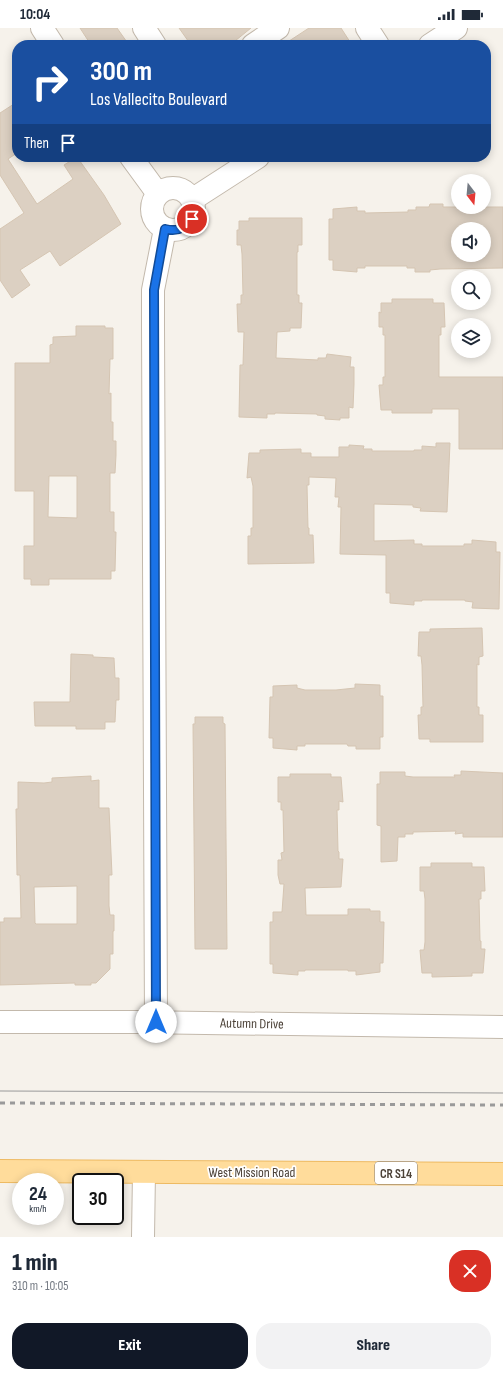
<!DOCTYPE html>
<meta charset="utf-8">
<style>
:root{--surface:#fff;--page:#f2f2f3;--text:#1f2937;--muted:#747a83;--accent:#111827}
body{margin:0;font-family:"Sofia Sans Condensed",sans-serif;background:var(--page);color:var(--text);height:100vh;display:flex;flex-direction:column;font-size:15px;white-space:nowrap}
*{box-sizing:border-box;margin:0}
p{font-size:13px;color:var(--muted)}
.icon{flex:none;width:22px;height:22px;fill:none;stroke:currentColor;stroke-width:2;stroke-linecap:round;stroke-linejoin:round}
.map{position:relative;height:1209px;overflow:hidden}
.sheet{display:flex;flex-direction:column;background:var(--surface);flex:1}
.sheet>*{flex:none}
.hud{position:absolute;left:12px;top:12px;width:479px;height:122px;border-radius:16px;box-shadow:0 2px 10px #0003;background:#1a4fa0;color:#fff;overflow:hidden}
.needle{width:26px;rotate:164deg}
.controls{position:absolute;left:451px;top:146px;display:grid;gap:8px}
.controls a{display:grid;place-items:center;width:40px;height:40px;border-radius:50%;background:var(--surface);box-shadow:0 2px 10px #0003;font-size:20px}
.speed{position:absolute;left:12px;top:1145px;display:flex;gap:8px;font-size:20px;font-weight:700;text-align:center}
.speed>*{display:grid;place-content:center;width:52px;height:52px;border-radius:50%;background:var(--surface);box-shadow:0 2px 10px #0003;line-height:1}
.speed small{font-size:10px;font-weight:400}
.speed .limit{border:2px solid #111;border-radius:6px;background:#fff;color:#111}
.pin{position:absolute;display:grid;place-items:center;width:34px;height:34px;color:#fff;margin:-17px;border:2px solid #fff;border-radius:50%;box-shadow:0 1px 4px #0007}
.me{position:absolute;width:44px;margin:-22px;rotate:0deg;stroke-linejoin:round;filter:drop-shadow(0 0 3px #0008)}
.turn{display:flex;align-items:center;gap:14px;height:84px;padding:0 12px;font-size:18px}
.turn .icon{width:52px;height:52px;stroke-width:2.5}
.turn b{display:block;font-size:28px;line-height:34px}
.then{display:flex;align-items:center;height:38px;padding:0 12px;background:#0003;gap:8px;font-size:15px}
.round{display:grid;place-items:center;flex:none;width:42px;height:42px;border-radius:16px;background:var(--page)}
.headline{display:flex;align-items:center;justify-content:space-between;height:68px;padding:0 12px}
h1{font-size:24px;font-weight:800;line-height:30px}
.cta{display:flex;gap:8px;margin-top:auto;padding:8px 12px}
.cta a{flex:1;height:46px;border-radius:16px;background:var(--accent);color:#fff;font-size:16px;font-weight:800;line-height:46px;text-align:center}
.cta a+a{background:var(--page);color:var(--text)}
.status{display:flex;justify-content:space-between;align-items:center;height:28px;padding:0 20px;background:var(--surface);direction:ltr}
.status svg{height:11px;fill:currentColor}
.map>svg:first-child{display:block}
.building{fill:#dcd0c2;stroke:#d5c5b2;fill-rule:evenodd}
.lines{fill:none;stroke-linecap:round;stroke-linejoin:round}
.minor-casing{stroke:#c3b9ac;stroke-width:24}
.major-casing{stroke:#eeba62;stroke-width:24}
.minor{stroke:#fff;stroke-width:22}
.major{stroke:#ffdc9b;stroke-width:22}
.tram{stroke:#9a9a9a;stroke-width:1}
.rail{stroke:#9a9a9a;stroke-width:3;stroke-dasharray:5 5;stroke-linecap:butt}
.route-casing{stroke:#114b97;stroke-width:10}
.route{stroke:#1a73e8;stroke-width:7}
.labels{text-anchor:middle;stroke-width:3.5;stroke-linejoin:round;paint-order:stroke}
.shield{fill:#fff;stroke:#827b74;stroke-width:1}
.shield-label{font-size:13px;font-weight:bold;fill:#4c4238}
.street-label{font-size:14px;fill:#4c4238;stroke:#fff}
</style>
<div class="status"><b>10:04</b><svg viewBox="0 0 49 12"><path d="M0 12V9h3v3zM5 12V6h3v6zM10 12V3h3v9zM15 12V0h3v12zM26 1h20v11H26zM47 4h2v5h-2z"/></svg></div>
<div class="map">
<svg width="503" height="1209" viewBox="0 0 503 1209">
<rect width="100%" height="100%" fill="#f6f2eb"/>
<!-- building -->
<g class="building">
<polygon points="80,0 117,0 129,17 91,17"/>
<polygon points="179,0 251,0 230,17 191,17"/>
<polygon points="309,0 341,0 352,17 283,17"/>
<polygon points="17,74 17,125 8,131 37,176 73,151 64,137 77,129 104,167 121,196 60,238 50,223 20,242 30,257 12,270 0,252 0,201 24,185 0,147 0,85"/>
<path d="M430 176H443V179H503V240L440 241 430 242V244H415V240H407V238H365V240H357V244L333 242V232H329V191H333V181L357 179V183H365V185L408 184V182H416V179H429ZM458 201H484V227H458Z"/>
<polygon points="249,190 302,190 302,217 298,217 298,224 297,224 297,267 299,267 299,275 302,275 301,300 290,300 290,303 277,304 276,330 318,332 318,330 326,330 327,326 351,329 350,339 354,339 354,356 353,380 349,379 349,390 340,390 340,392 325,391 325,388 317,387 317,386 275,385 275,386 267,386 267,390 239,389 240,337 243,337 244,304 238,304 237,276 241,276 241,267 243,267 242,226 241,217 237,217 237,202 239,202 239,193 249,193"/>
<polygon points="392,271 433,271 433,275 444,275 445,299 441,299 441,307 439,307 439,349 503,349 503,421 459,421 459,381 432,381 432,385 392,385 392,382 381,382 379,357 383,357 383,349 385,349 385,307 383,307 383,299 379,299 379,284 381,285 381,275 392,275"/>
<path d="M76 298H105V300H113V331H110L109 366 111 365V394H113V413H116V427L115 445H110V484H114V504H116L115 543H111V551H49V557H31V551H24V518H34V463H15V335H50V317L53 316V309L76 308ZM49 448H77V490L48 489Z"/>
<polygon points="436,415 450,415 447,484 420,483 421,480 413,479 413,477 374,476 374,513 414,512 414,516 422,516 422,518 464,518 464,516 472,516 472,512 496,514 496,524 500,524 499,581 472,580 473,574 465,573 465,572 422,572 422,573 414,573 414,577 390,575 390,565 386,565 386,527 340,526 341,479 338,479 339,469 335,469 336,450 309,449 309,457 307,457 308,500 309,500 309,507 313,507 314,535 248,536 248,508 251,508 251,500 253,500 253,458 251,449 247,450 249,425 260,425 260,422 301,421 301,425 311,425 311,429 339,429 339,419 349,419 349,417 364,418 363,421 372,421 372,423 414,423 414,422 422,422 422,418 436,419"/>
<polygon points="482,600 483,628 479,629 479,637 477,636 477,679 479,679 479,687 483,687 483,714 430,714 430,711 419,711 418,687 421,687 421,679 423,679 422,637 421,628 418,628 419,604 430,604 430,601"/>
<polygon points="71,626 93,627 93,629 114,630 115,650 119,650 119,672 116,672 115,694 105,694 105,701 76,701 76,698 35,698 34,674 70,674"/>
<polygon points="355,656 380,657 380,668 383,668 383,709 380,709 380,721 356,721 356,718 348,718 347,716 305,716 305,718 297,718 297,722 273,720 273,710 269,710 270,669 273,669 273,658 297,657 297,660 305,662 336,662 355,660"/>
<polygon points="195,689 223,689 223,695 225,696 227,921 195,921 193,696 195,696"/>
<polygon points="461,743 503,745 503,809 463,809 463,805 455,806 456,803 413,804 413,806 405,806 405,809 398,809 397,833 381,834 381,798 377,797 377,756 380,756 380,744 405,744 405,748 413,749 455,749 454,747 461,747"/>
<polygon points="290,746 331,746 331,749 341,749 343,774 339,773 339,782 337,782 338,823 339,824 339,831 343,831 341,859 305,860 306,887 348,887 348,881 370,881 370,883 380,883 380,894 384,894 383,935 380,935 380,944 356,947 356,943 348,943 348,942 305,942 305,943 298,943 298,947 273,945 273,936 270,936 270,894 273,894 273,884 282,884 284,856 280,856 278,847 278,832 282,832 281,825 284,824 283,782 281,782 281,774 278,774 278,749 290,749"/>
<path d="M91 748V753L99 752V780H109L112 847H109V878L110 887H114V903H113V926H110V941L96 955H91V957H75V955L0 957V894H4V890H21L20 847H17L16 781H18V754L44 755 52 754V750ZM77 858V896H36L35 895 34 859Z"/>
<polygon points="431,835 472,835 472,839 484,839 485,863 481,863 481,871 479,871 480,913 481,913 481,921 485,921 483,945 472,945 472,948 432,949 432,945 422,945 420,922 424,922 425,914 425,871 424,863 420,863 420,839 431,839"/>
</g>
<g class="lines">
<defs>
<g id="minor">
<polyline points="42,0 53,17"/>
<polyline points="144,0 155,17"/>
<polyline points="367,0 378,17"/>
<polyline points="253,17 278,0"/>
<polyline points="430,17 456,0"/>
<polyline points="131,129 158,166"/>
<circle cx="173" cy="181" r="21"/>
<polyline points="193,171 258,129"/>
<polyline points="0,994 137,994 503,999"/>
<polyline points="156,994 153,298 153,262 165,201"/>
<polyline points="143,1209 144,1144"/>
</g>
<polyline id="major" points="0,1143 503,1146"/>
</defs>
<!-- minor casing -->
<use href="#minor" class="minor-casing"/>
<!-- major casing -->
<use href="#major" class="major-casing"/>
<!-- minor -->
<use href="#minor" class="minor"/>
<!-- major -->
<use href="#major" class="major"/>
<!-- tram -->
<polyline class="tram" points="0,1063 503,1065"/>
<!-- rail -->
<polyline class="rail" points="0,1075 503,1077"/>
</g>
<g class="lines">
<defs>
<path id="route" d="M156 994 154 262 165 201C177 204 185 201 192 191"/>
</defs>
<!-- route casing -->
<use href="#route" class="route-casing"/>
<!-- route -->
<use href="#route" class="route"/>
</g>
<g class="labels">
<!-- shield labels -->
<rect class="shield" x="375" y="1134" width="42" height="22" rx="3"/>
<g class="shield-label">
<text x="396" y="1150">CR S14</text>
</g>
<!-- street labels -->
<g class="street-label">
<text transform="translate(252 995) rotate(1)" y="5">Autumn Drive</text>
<text x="252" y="1149">West Mission Road</text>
</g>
</g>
</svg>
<div class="controls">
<a><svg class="needle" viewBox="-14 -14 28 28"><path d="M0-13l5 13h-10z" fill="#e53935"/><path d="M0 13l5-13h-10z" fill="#747a83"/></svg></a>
<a><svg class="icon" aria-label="sound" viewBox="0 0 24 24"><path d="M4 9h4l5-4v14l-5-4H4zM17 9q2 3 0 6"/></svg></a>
<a><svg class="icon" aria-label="search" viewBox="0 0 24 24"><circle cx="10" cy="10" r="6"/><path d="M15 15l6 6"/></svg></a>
<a><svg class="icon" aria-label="layers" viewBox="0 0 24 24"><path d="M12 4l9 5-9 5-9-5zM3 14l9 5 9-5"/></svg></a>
</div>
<div class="speed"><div>24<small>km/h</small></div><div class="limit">30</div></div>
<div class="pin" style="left:192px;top:191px;background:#d93025"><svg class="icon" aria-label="arrive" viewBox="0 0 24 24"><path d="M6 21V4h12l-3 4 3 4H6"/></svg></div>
<svg class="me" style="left:156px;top:994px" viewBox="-20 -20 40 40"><circle r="19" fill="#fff"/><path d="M0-13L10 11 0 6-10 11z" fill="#1a73e8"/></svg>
<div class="hud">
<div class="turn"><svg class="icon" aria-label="right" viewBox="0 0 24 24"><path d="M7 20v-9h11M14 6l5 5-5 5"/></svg><div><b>300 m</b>Los Vallecito Boulevard</div></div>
<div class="then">Then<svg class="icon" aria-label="arrive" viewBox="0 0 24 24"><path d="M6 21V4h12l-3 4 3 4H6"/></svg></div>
</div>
</div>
<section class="sheet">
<div class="headline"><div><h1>1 min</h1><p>310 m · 10:05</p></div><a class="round" style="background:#d93025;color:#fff"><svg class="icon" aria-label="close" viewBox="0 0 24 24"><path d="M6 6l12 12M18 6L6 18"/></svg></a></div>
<div class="cta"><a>Exit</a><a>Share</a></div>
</section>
